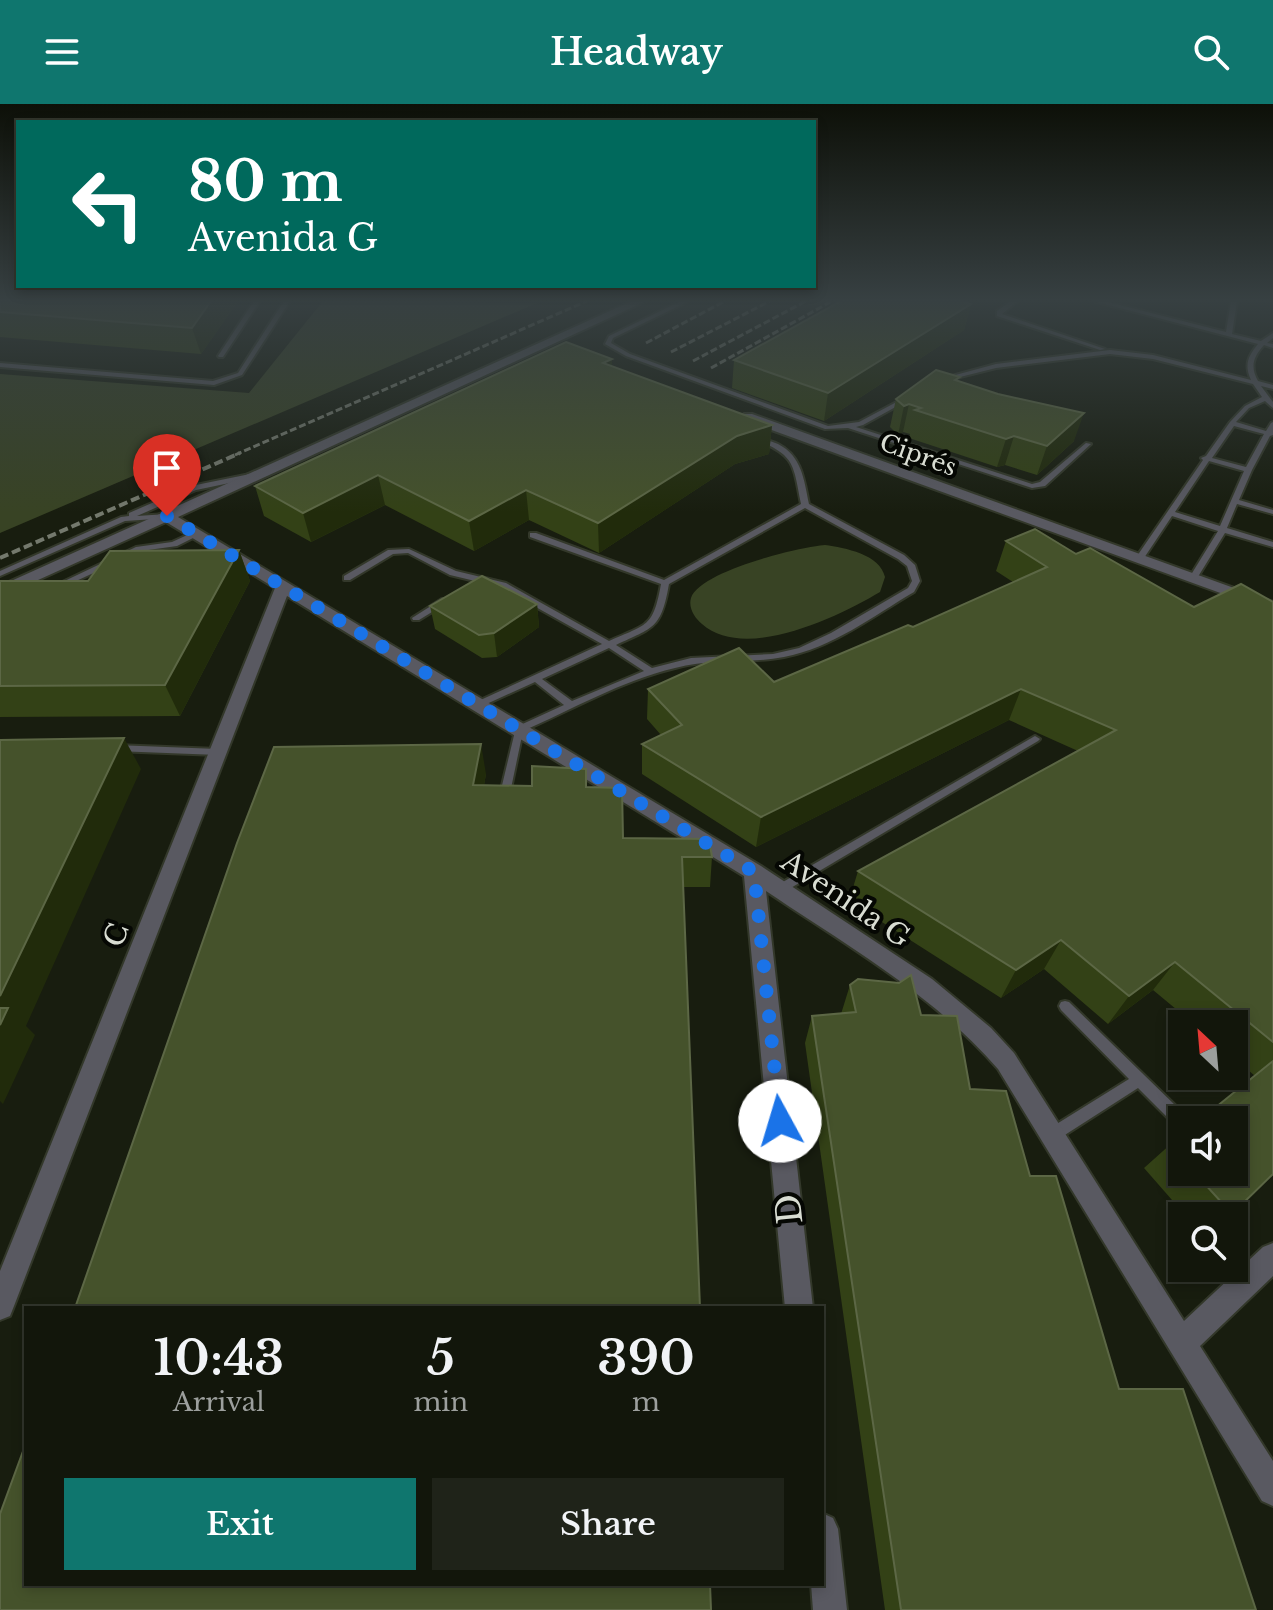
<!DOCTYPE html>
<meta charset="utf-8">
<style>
:root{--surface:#12160b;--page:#1f2319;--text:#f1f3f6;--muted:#9c9f9d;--line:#31352c;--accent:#0f766e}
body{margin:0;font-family:"Libre Baskerville",serif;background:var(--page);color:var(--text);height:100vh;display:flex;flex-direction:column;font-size:30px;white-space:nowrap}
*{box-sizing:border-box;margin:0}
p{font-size:26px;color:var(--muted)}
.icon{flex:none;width:44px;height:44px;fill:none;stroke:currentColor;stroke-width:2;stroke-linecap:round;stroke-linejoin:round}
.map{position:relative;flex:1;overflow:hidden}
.panel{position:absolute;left:24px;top:1202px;width:800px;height:280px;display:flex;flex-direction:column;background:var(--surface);border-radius:0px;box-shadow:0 4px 12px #0003,0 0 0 2px var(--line)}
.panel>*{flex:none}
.banner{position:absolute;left:16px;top:16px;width:800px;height:168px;border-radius:0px;box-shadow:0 4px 12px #0003,0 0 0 2px var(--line);background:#00695c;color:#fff;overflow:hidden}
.needle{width:52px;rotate:334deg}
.tools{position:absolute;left:1168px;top:906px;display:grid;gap:16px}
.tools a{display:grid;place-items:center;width:80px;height:80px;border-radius:0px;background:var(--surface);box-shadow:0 4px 12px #0003,0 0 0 2px var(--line);font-size:40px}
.pin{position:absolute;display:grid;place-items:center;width:68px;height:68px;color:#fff;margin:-82px -34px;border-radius:50% 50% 50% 0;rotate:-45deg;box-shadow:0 0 8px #0007}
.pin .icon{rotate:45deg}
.me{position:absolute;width:88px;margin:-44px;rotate:354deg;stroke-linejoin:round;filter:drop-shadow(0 0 6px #0008)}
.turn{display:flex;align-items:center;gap:28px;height:168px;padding:0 40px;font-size:36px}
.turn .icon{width:104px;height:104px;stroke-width:2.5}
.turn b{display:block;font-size:56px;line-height:68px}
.eta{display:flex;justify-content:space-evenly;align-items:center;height:136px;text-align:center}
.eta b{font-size:48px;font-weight:600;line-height:56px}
.button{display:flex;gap:16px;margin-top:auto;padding:16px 40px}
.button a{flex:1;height:92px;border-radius:0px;background:var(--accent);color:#fff;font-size:32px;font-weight:600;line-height:92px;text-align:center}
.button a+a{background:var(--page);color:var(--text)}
header{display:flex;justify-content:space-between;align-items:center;height:104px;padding:0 40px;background:var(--accent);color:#fff;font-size:36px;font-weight:600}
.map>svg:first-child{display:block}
.green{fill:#384324}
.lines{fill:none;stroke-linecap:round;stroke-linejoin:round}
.lane-casing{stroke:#33382a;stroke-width:4}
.street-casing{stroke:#33382a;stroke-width:4}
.lane{fill:#595961;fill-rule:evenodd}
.street{fill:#595961;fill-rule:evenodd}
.rail-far1{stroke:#74796d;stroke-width:3;stroke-dasharray:7 3;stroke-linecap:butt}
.rail{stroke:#74796d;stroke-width:4;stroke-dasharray:9 4;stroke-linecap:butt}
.wall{fill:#334116}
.shaded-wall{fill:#212b0b}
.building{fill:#45522b;stroke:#5c6745;stroke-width:2}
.route{stroke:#1a73e8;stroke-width:14;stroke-dasharray:0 25.2}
.labels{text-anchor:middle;stroke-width:8;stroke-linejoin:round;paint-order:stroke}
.far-street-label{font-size:24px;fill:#d9ddd3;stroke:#050703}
.street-label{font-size:28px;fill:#d9ddd3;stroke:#050703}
.near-street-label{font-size:34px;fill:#d9ddd3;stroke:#050703}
</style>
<header><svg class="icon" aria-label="menu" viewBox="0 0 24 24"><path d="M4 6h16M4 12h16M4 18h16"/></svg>Headway<svg class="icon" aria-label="search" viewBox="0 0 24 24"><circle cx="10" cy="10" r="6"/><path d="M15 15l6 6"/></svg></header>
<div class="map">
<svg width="1273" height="1506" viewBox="0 0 1273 1506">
<rect width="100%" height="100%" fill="#181d0f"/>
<!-- green -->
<g class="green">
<polygon points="323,197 537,199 0,429 0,270 249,289"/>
<path d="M825 441C845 444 880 450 885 473L880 488C838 513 745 558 702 520 695 514 688 504 691 494 700 467 799 443 825 441Z"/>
</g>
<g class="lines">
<defs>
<g id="lane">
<polygon points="254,197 260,197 223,253 219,253 218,252"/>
<polygon points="284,197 290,197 242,271 214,281 0,263 0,259 213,277 238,269"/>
<polygon points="681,197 689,197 613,234 611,239 630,250 828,322 859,318 906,293 910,293 910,295 863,321 856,323 1032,380 1040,378 1086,339 1091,340 1045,382 1032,384 848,324 825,325 626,252 605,240 609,232"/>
<polygon points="1011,197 1018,197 1002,210 1105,245 1100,246 997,212 997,207"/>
<path d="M1093 197H1104L1226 228 1231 197H1237L1232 230 1261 237 1273 229V234L1267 239 1273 240V244L1264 241C1253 253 1250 263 1258 277L1273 281V285L1261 282 1273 298V304L1265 297 1249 304 1236 318 1266 327 1271 319 1273 318V331L1270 332 1252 366 1239 396 1273 406V410L1237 400 1227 424 1273 438V443L1225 429 1196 476H1190L1189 474 1218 427 1172 412 1142 457H1136L1135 455 1203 356 1201 354 1206 352 1230 318 1245 302 1262 293 1253 280 1153 255 1110 250 996 264 940 278 937 276 996 260 1110 246 1153 251 1251 276C1244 261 1248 252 1258 240ZM1234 322 1264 330 1246 363 1212 354ZM1209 357 1244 367 1220 422 1175 408Z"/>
<path d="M754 333C762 333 770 337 778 340 802 352 804 376 809 400L904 451 915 461 920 477 914 488C873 512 832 544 784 553 748 560 710 554 675 564 621 577 573 605 523 627L509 694 508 697H500L499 694 516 623 564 601 535 578 480 603H474L472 601 474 599 602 540 500 483 450 471 408 449 393 450 350 476H344V472L388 446 409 445 456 467 506 479 609 537C647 520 653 524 661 480L530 433V429H536L664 476 801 400C793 359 795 351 754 335ZM805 404 898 455 907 462 912 477 908 484 831 529 799 544 773 550 691 554 652 564 616 541C654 523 661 525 669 480ZM609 544 644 567 572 597 542 575Z"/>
<polygon points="255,369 259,371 258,373 196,386 137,412 167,410 171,412 170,414 125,417 0,472 0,467 121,413 129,412 129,409 191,382"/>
<polygon points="196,427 200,429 199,431 177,442 141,447 61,484 55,484 54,482 136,443 172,438"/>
<polygon points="442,495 445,496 445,500 419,516 413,516 412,514"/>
<polygon points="1035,632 1040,635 1038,637 784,788 776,788 774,785 776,782"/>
<polygon points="115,641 218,645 223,648 218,651 115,647 110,644"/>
<polygon points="1065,897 1069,898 1178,1004 1180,1009 1178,1014 1173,1015 1168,1014 1138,984 1057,1036 1052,1038 1047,1036 1045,1031 1047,1026 1129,975 1061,906 1059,902 1061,898"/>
</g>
<g id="street">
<path d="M632 197H646L178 413 761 762 932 875 991 924 1014 949 1184 1217 1263 1143 1273 1139V1172L1200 1242 1273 1357V1402L1262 1397 998 965C934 891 846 841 766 787L813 1204H785L744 772 287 492 14 1202 10 1212 0 1216V1167L275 484 166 418 5 491 0 493V482Z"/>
<polygon points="744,310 752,310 1273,498 1273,508 744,316"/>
<polygon points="822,1409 833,1414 838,1425 847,1506 813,1506 811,1480 822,1480"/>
</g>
</defs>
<!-- lane casing -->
<use href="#lane" class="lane-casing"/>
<!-- street casing -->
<use href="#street" class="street-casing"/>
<!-- lane -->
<use href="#lane" class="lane"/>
<!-- street -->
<use href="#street" class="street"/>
<!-- rail-far1 -->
<g class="rail-far1">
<polyline points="646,239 725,197"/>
<polyline points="671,248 770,197"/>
<polyline points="693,257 806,197"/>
<polyline points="711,264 832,197"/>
<polyline points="235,351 587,197"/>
</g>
<!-- rail -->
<polyline class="rail" points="0,454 240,349"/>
</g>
<!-- wall -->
<g class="wall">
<polygon points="0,197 238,197 201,250 0,233"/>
<polygon points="969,197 967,199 971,200 964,226 824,317 732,284 734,256"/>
<polygon points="612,263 772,321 769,350 735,360 599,449 529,416 474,447 385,401 311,438 264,412 255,382"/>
<polygon points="959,278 1074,337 1037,371 1005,361 997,363 909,334 910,330 903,328 898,331 890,323 896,295"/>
<polygon points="1006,437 1076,450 1194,503 1273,498 1273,1070 1229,1112 1186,1112 1144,1064 1182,1030 1182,1068 1234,1068 1255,972 1234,954 1234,920 1194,920 1153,886 1108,920 1044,865 1001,894 849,797 858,767 1078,647 1009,616 756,743 642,670 642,640 661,631 647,615 648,585 774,578 913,523 1013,478 996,467"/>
<polygon points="239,446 250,477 180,612 0,613 0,477 88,477"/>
<polygon points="537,500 539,523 497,553 482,554 435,525 430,502"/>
<polygon points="274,643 486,670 484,681 587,683 623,734 712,753 710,783 683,783"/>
<polygon points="850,881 921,911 1030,1072 1119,1285 1256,1506 885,1506 805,939 812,912 841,910"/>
</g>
<!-- shaded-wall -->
<g class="shaded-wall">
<polygon points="211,197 238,197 201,250 192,224"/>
<polygon points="971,200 964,226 824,317 828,289"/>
<polygon points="612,255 612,282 603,259"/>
<polygon points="909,300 903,328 898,331 904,302"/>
<polygon points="1084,309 1074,337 1037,371 1047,342"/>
<polygon points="772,321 769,350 735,360 599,449 598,419 737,332"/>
<polygon points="1014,332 1005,361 997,363 1006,335"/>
<polygon points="378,371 385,401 311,438 303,409"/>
<polygon points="526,386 529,416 474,447 469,417"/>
<polygon points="239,446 250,477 180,612 165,581"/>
<polygon points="537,500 539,523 497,553 494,529"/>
<polygon points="1021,585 1009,616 756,743 761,713"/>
<polygon points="124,634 141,665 26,922 35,931 3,1000 0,997 0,892"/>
<polygon points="481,640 486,670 479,711 473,681"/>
<polygon points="1061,836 1044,865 1001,894 1016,866"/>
<polygon points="1175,858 1153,886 1108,920 1129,892"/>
</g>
<!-- building -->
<g class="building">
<polygon points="0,197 211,197 192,224 0,208"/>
<polygon points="841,197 960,197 971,200 828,289 734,256"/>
<polygon points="566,238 612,255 603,259 772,321 737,332 598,419 526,386 469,417 378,371 303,409 255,382"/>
<polygon points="936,266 960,273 955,276 998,290 1084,309 1047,342 1014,332 1006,335 915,306 921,304 909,300 904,302 896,295"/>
<polygon points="1035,425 1076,450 1090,444 1194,503 1241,480 1273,498 1273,938 1175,858 1129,892 1061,836 1016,866 858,767 1116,626 1021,585 761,713 642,640 682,621 648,585 739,544 774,578 908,521 913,523 1047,463 1006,437"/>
<polygon points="239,446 165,581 0,582 0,477 88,477 110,447"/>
<polygon points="482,472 537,500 494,529 479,531 430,502"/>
<polygon points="124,634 0,892 0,636"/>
<polygon points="481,640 473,681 532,682 532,662 586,665 586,683 622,684 623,734 709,735 712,753 682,753 700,1204 75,1204 237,739 274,643"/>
<polygon points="911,871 921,911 957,912 970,985 1006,987 1030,1072 1056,1072 1119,1285 1183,1285 1256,1506 901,1506 812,912 856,908 850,881 858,875 899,879"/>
<polygon points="0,904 8,904 0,921"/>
<polygon points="1273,957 1273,1070 1232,1110 1194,1068 1234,1068 1234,1016 1200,1016"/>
<polygon points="1182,1030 1182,1055 1169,1041"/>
<polygon points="26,1339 26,1480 710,1480 711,1506 0,1506 0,1410"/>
</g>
<!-- sky -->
<linearGradient id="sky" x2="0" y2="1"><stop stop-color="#0d1008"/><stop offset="0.48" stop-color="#374042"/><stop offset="1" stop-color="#374042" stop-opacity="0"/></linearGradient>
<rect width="1273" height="408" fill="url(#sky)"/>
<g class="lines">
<!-- route -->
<polyline class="route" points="167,412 754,768 780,1017"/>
</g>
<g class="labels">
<!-- far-street labels -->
<g class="far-street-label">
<text transform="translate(918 351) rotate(20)" y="8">Ciprés</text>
</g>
<!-- street labels -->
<g class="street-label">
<text transform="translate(846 795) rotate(34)" y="10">Avenida G</text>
<text transform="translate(116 831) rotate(-69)" y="10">C</text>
</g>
<!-- near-street labels -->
<g class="near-street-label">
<text transform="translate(789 1105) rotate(-96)" y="12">D</text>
</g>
</g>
</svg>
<div class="tools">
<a><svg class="needle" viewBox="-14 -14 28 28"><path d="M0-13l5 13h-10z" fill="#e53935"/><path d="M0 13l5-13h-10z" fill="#9c9f9d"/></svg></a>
<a><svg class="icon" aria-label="sound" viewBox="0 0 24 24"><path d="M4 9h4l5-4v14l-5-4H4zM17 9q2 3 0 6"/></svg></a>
<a><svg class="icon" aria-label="search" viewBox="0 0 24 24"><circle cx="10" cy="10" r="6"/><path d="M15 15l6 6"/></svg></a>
</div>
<div class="pin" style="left:167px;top:412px;background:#d93025"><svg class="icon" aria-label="arrive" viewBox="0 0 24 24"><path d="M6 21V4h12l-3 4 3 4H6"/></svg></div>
<svg class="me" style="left:780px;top:1017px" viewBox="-20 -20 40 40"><circle r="19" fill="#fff"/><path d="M0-13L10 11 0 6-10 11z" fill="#1a73e8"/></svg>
<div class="banner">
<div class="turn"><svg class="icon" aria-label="left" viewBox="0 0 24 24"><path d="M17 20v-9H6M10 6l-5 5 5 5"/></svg><div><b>80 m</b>Avenida G</div></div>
</div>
<section class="panel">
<div class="eta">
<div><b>10:43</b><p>Arrival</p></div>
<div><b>5</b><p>min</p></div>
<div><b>390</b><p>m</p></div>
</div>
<div class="button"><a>Exit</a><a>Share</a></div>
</section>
</div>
